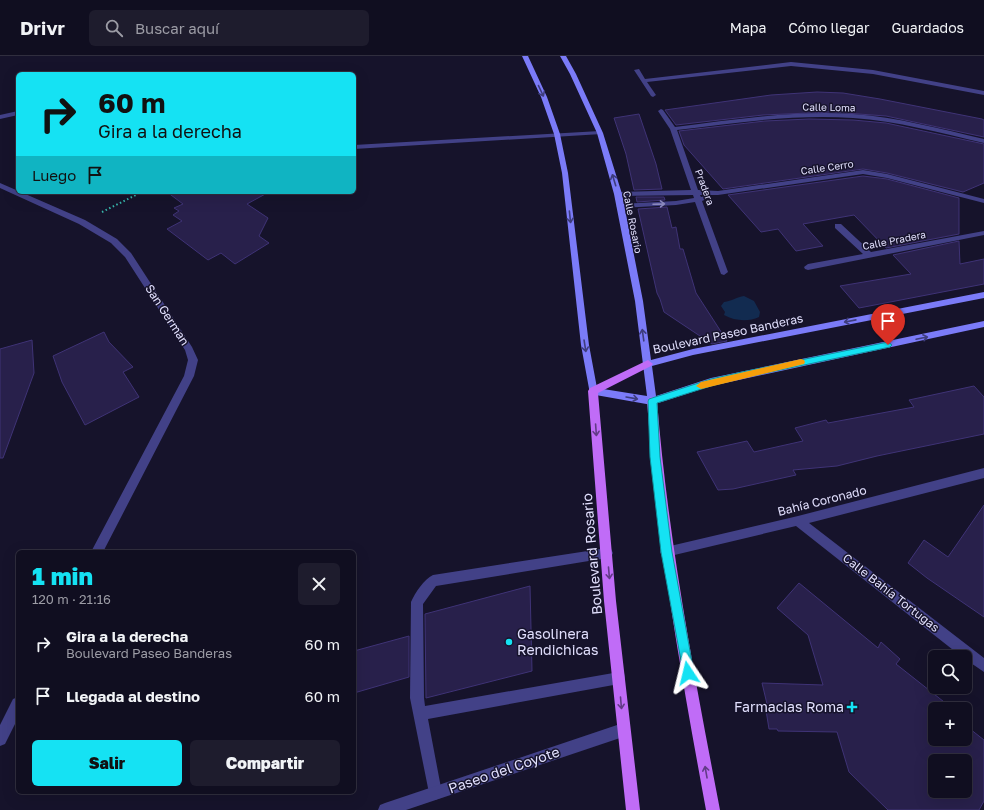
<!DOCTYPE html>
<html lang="es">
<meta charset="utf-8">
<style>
:root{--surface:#100e20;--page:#1e1c2d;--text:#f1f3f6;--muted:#9c9ca5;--line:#302e3e;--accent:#15e2f3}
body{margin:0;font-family:"Golos Text",sans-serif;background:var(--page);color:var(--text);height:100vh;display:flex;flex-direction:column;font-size:15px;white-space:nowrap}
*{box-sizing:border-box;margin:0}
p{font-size:13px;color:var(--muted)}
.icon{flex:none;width:22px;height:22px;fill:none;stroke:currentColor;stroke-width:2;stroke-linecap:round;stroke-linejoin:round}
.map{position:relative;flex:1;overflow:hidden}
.drawer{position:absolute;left:16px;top:494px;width:340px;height:244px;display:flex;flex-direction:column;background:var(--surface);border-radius:6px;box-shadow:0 4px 16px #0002,0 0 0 1px var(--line)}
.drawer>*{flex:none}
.guide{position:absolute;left:16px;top:16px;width:340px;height:122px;border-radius:6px;box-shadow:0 4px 16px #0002,0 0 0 1px var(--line);background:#15e2f3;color:#111;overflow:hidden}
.controls{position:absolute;left:928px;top:594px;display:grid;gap:8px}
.controls a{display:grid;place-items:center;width:44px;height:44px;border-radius:6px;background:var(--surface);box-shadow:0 4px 16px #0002,0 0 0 1px var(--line);font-size:20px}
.pin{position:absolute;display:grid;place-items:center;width:34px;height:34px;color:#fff;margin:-41px -17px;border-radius:50% 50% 50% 0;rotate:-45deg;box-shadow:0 0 4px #0007}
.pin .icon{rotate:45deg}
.me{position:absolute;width:44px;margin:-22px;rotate:350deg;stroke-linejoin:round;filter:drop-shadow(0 0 3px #0008)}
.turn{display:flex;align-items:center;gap:14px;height:84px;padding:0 16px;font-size:18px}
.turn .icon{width:52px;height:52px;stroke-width:2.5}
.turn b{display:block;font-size:28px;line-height:34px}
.then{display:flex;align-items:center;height:38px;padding:0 16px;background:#0003;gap:8px;font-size:15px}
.round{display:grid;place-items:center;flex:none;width:42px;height:42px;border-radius:6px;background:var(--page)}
.summary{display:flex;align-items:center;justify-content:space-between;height:68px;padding:0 16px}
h1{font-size:24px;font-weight:800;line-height:30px;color:var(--accent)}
.action{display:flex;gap:8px;margin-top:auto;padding:8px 16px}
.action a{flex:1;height:46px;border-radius:6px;background:var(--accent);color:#111;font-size:16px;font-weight:800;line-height:46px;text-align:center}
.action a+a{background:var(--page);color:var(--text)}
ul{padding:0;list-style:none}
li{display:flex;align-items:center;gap:12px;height:52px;padding:0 16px}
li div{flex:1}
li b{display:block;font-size:15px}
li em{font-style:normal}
header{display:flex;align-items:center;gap:24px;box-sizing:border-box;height:56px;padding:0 20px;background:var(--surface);border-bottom:1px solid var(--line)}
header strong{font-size:19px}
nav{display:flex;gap:22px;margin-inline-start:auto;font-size:14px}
.search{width:280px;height:36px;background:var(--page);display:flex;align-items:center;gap:10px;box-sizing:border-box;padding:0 14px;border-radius:6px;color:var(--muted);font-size:15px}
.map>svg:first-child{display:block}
.water{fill:#122b50}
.building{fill:#28204b;stroke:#3f3376;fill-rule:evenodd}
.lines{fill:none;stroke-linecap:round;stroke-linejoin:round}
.path{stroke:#38b8ad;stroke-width:2;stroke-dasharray:1.5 2.5;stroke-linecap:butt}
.service{fill:#424187;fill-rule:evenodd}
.minor{fill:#424187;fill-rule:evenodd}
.secondary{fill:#7b7bf8;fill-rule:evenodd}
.primary{fill:#c06cf7;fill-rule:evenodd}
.oneway{stroke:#3e3d7d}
.oneway2{stroke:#8a88bc}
.oneway3{stroke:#623b87}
.route{fill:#15e2f3;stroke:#0e939e}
.slow{fill:#f59e0b}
.poi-dot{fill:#15e2f3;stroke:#16132b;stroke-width:1.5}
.labels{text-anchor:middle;stroke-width:3;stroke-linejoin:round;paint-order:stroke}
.far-street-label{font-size:10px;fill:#e1dffd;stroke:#16132b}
.street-label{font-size:12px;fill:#e1dffd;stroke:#16132b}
.near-street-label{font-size:14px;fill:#e1dffd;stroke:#16132b}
.near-poi-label{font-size:14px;fill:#e1dffd;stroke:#16132b;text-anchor:start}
</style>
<header>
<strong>Drivr</strong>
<div class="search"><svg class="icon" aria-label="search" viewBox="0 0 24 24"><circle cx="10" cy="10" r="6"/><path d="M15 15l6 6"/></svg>Buscar aquí</div>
<nav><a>Mapa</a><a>Cómo llegar</a><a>Guardados</a></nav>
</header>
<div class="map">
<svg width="984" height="754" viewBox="0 0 984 754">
<rect width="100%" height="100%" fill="#16132b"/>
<!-- water -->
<path class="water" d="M744 240 754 245 760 256 759 261C748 266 735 265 724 259L725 256 721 250 724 246C732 245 737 241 744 240Z"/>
<!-- building -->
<g class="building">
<polygon points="817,36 843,37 880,43 982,63 984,64 984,81 886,60 831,56 763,59 676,69 665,54 771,39"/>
<polygon points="639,58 656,108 662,133 634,134 626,98 614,62"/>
<polygon points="809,63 853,64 886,67 984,88 984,127 963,136 887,117 863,113 723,133 684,89 679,75 765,65"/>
<polygon points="863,120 887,123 959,142 959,178 886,192 854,159 803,168 823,190 796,195 778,173 761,176 728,139"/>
<polygon points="167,136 269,136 247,148 268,162 259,180 269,187 235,208 221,197 208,204 167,173 182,165 173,159 179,155 174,152 183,148"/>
<polygon points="636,141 664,141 665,144 637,146"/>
<polygon points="667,151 672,172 676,171 680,193 683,193 696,237 727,285 712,288 664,256 660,243 657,237 638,153"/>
<polygon points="959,185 960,208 984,203 984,228 859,252 840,230 911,218 893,199"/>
<polygon points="104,276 109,286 133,311 123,316 139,341 85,369 62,326 53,300"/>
<polygon points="32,284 34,317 3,402 0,402 0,293"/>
<polygon points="974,330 984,341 984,378 877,400 837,410 793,414 796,419 733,433 718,434 697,396 747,385 754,396 803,385 795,372 826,364 828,367 914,351 909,344"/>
<polygon points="984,449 984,561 927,522 908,507 924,484 948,501"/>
<path d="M799 527 878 592 881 586 900 603 896 608 953 653H935V683H965V669L984 684V745L979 754H888L849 716 837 676 778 675 777 673H769L765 648H767L762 627 823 629 808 579 777 552ZM935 705H965V735H935Z"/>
<polygon points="530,530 532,615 426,642 425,558"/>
<polygon points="409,580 409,621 354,637 354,595"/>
</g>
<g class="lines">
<!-- path -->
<polyline class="path" points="102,156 142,136"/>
<!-- service -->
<g class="service">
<polygon points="600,75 602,76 602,78 354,93 354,89"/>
<path d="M607 492 611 493 613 497 611 501 607 502 436 530 423 548 424 642 425 650 619 616 624 617 625 622 624 627 619 628 428 663 442 737 440 742 435 744 430 742 410 642 411 546C415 537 424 523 433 519Z"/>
</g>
<!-- minor -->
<g class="minor">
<polygon points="791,6 873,14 984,35 984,39 873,18 791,10 647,26 656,39 653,41 651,40 634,14 639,13 645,23"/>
<path d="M661 53 663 54 675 71C733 64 794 54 853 58 897 61 941 73 984 83V87C941 77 897 65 853 62 794 58 735 67 677 74L698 134 718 135 863 114 887 118 984 143V147L887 122 863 118 718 139H700L701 141 705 140 709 142 702 145 728 216 724 219 721 218 695 146 676 149 620 152 616 150 620 148 676 145 694 142 693 139 618 140 614 138 618 136 691 134 670 73 658 55Z"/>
<polygon points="18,55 18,59 0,63 0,59"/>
<polygon points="0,127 85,164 117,183 131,197 192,291 198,304 194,320 103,496 91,496 184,320 188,304 185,294 125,201 111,187 79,168 0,132"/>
<polygon points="835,168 841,168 871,196 984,175 984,179 808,214 805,213 804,211 808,208 863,198 835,172"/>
<polygon points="984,412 984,422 809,467 984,602 984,616 965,603 965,601 962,601 796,470 666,501 662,500 660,496 662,492 666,491 798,460"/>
<polygon points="18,641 18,662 5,688 0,690 0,669 13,643"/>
<polygon points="623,667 628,669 630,674 628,679 623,681 406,754 378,754 380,749 385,747"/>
</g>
<!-- secondary -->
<polygon class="secondary" points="522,0 528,0 547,41 560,78 568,117 589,289 597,332 647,340 635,245 614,138 597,77 570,18 560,0 566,0 576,18 603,77 622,138 643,245 651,304 693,293 984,236 984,242 693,299 652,310 656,340 711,322 984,265 984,271 711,330 652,349 590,338 581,289 562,117 554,78 541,41"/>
<!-- primary -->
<g class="primary">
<polygon points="648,304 653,308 651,310 598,337 616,545 640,754 626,754 604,545 588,335 590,332"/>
<path d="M652 341 655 342 657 345C668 483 694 618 720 754H706C681 618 657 483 647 345L649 342Z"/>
</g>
</g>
<!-- one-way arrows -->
<defs><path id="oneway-shaft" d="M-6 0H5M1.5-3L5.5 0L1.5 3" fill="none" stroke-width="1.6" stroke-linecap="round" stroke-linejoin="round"/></defs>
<g class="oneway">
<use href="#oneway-shaft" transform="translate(541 35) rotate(65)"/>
<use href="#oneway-shaft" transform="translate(614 124) rotate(-107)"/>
<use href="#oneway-shaft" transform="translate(570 161) rotate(84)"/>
<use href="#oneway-shaft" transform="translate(850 265) rotate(169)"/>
<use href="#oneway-shaft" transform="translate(643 279) rotate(-98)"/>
<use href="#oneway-shaft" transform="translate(922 282) rotate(-12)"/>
<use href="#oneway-shaft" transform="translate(585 290) rotate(81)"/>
<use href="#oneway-shaft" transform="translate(632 342) rotate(10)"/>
</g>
<use class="oneway2" href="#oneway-shaft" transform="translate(659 148) rotate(-2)"/>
<g class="oneway3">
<use href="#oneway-shaft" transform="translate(596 374) rotate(86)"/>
<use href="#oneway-shaft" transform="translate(609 517) rotate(85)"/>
<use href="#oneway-shaft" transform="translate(621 647) rotate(85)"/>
<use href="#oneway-shaft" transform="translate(706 716) rotate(-100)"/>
</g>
<!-- route -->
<polygon class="route" points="888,286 892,289 890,291 742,322 711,330 657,347 660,401 672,496 694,617 692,621 688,623 684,621 661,496 650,401 648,345 649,343 711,323 742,316"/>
<!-- slow -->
<polygon class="slow" points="801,303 804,304 805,306 804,308 701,333 696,330 701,326"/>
<!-- markers -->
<g class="poi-dot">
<circle cx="509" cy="586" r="4"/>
<path d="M850 645h4v4h4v4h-4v4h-4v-4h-4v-4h4z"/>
</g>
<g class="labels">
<!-- far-street labels -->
<g class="far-street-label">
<text transform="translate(829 51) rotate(1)" y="4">Calle Loma</text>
<text transform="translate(827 111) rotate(-8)" y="4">Calle Cerro</text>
<text transform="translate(705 131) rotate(70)" y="4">Pradera</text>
<text transform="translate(633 166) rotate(79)" y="4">Calle Rosario</text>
<text transform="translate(894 184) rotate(-11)" y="4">Calle Pradera</text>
</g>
<!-- street labels -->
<g class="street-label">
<text transform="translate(167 259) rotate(57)" y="4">San German</text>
<text transform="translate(728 278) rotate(-12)" y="4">Boulevard Paseo Banderas</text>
<text transform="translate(822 445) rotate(-14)" y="4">Bahía Coronado</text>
<text transform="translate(891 537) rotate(38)" y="4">Calle Bahía Tortugas</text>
</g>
<!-- near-street labels -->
<g class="near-street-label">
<text transform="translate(592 498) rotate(-95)" y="5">Boulevard Rosario</text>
<text transform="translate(504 714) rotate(-19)" y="5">Paseo del Coyote</text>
</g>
<!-- near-poi labels -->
<g class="near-poi-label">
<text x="517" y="583">Gasolinera<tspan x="517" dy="16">Rendichicas</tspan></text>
<text x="844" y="656" text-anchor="end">Farmacias Roma</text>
</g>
</g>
</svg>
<div class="controls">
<a><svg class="icon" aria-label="search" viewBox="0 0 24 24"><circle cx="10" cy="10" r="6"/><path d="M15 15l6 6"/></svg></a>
<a>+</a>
<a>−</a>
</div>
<div class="pin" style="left:888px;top:289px;background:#d93025"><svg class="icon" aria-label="arrive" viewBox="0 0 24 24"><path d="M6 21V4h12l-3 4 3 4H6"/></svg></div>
<svg class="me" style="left:688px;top:617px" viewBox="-20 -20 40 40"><path d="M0-17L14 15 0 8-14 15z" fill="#15e2f3" stroke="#fff" stroke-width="4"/></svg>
<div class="guide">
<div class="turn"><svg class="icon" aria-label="right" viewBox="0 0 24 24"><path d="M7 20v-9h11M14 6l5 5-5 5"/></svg><div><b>60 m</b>Gira a la derecha</div></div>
<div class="then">Luego<svg class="icon" aria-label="arrive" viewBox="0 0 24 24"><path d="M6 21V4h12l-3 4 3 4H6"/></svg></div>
</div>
<section class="drawer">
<div class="summary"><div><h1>1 min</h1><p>120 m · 21:16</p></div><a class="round"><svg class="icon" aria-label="close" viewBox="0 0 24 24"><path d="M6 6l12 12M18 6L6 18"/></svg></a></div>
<ul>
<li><svg class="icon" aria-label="right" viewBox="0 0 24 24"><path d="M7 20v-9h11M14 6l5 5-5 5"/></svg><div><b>Gira a la derecha</b><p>Boulevard Paseo Banderas</p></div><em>60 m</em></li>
<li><svg class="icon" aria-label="arrive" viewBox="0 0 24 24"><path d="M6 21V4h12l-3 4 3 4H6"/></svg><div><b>Llegada al destino</b></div><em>60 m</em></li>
</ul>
<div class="action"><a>Salir</a><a>Compartir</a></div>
</section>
</div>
